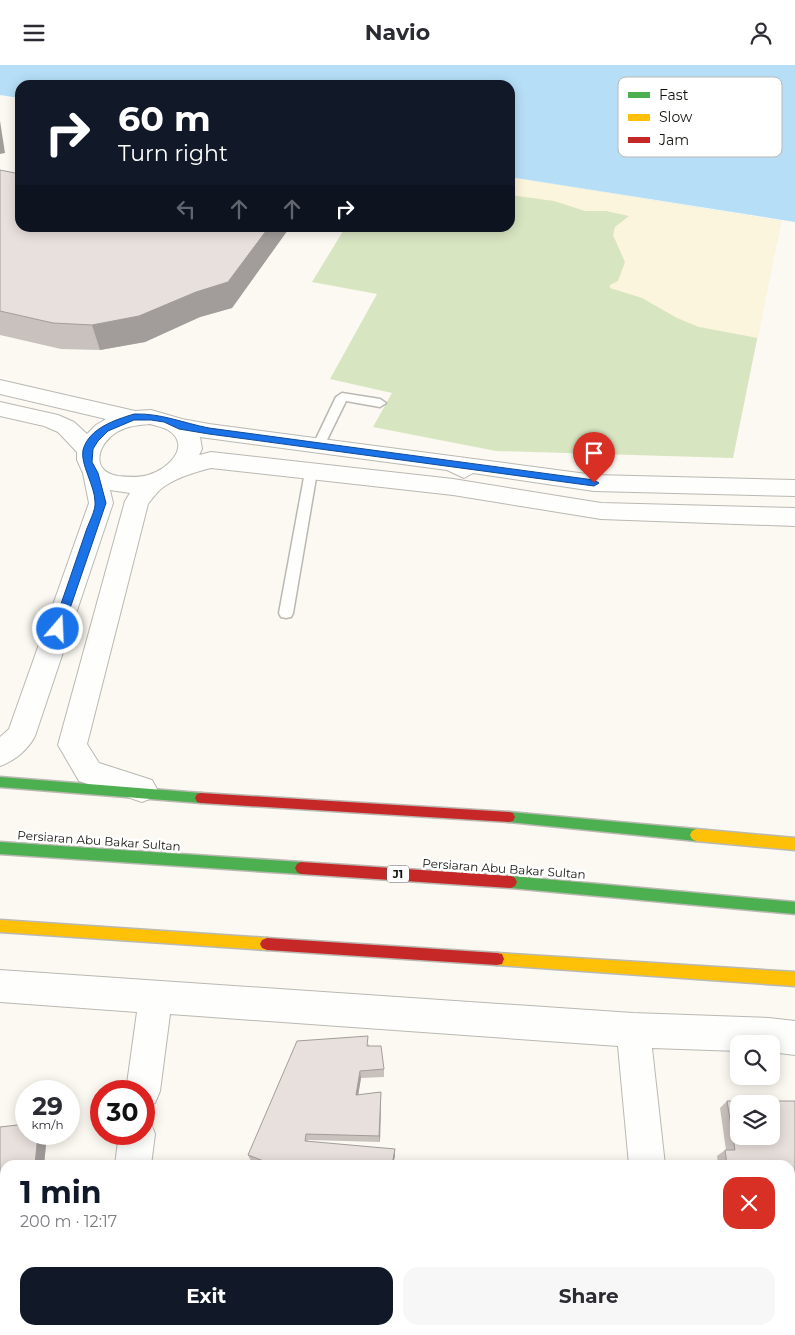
<!DOCTYPE html>
<meta charset="utf-8">
<style>
:root{--surface:#fff;--page:#f7f7f7;--text:#2b2b33;--muted:#7c7c81;--accent:#111827}
body{margin:0;font-family:Montserrat,sans-serif;background:var(--page);color:var(--text);height:100vh;display:flex;flex-direction:column;font-size:19px;white-space:nowrap}
*{box-sizing:border-box;margin:0}
p{font-size:16px;color:var(--muted)}
.icon{flex:none;width:28px;height:28px;fill:none;stroke:currentColor;stroke-width:2;stroke-linecap:round;stroke-linejoin:round}
.map{position:relative;flex:1;overflow:hidden}
.drawer{position:absolute;left:0px;top:1095px;width:795px;height:175px;display:flex;flex-direction:column;background:var(--surface);border-radius:15px 15px 0 0;box-shadow:0 2px 12px #0003}
.drawer>*{flex:none}
.top-card{position:absolute;left:15px;top:15px;width:500px;height:152px;border-radius:15px;box-shadow:0 2px 12px #0003;background:#111827;color:#fff;overflow:hidden}
.controls{position:absolute;left:730px;top:970px;display:grid;gap:10px}
.controls a{display:grid;place-items:center;width:50px;height:50px;border-radius:10px;background:var(--surface);box-shadow:0 2px 12px #0003;font-size:25px}
.speed{position:absolute;left:15px;top:1015px;display:flex;gap:10px;font-size:25px;font-weight:700;text-align:center}
.speed>*{display:grid;place-content:center;width:65px;height:65px;border-radius:50%;background:var(--surface);box-shadow:0 2px 12px #0003;line-height:1}
.speed small{font-size:12px;font-weight:400}
.speed .limit{border:8px solid #d22;background:#fff;color:#111}
.pin{position:absolute;display:grid;place-items:center;width:42px;height:42px;color:#fff;margin:-51px -21px;border-radius:50% 50% 50% 0;rotate:-45deg;box-shadow:0 0 5px #0007}
.pin .icon{rotate:45deg}
.me{position:absolute;width:55px;margin:-28px;rotate:19deg;stroke-linejoin:round;filter:drop-shadow(0 0 4px #0008)}
.turn{display:flex;align-items:center;gap:18px;height:105px;padding:0 20px;font-size:22px}
.turn .icon{width:65px;height:65px;stroke-width:2.5}
.turn b{display:block;font-size:35px;line-height:42px}
.lanes{display:flex;align-items:center;height:48px;padding:0 20px;background:#0003;justify-content:center;gap:25px;direction:ltr}
.lanes .off{opacity:.35}
.round{display:grid;place-items:center;flex:none;width:52px;height:52px;border-radius:15px;background:var(--page)}
.summary{display:flex;align-items:center;justify-content:space-between;height:85px;padding:0 20px}
h1{font-size:30px;font-weight:700;line-height:38px;color:var(--accent)}
.action{display:flex;gap:10px;margin-top:auto;padding:10px 20px}
.action a{flex:1;height:58px;border-radius:15px;background:var(--accent);color:#fff;font-size:20px;font-weight:700;line-height:58px;text-align:center}
.action a+a{background:var(--page);color:var(--text)}
header{display:flex;justify-content:space-between;align-items:center;height:65px;padding:0 20px;background:var(--surface);font-size:22px;font-weight:700}
.map>svg:first-child{display:block}
.green{fill:#d8e5c1}
.sand{fill:#fcf5dd}
.water{fill:#b6dff7}
.lines{fill:none;stroke-linecap:round;stroke-linejoin:round}
.lane-casing{stroke:#bab8b2;stroke-width:3}
.street-casing{stroke:#bab8b2;stroke-width:2}
.fast-casing{stroke:#bab8b2;stroke-width:3}
.slow-casing{stroke:#bab8b2;stroke-width:3}
.jam-casing{stroke:#bab8b2;stroke-width:3}
.lane{fill:#fefefd;fill-rule:evenodd}
.street{fill:#fefefd;fill-rule:evenodd}
.fast{fill:#4caf50;fill-rule:evenodd}
.slow{fill:#ffc107;fill-rule:evenodd}
.jam{fill:#c62828;fill-rule:evenodd}
.wall{fill:#c8c1bd;fill-rule:evenodd}
.shaded-wall{fill:#a29d9a}
.building{fill:#e8e0dc;stroke:#a29d9a;fill-rule:evenodd}
.route{fill:#1a73e8;stroke:#114b97}
.labels{text-anchor:middle;stroke-width:5;stroke-linejoin:round;paint-order:stroke}
.shield{fill:#fff;stroke:#5a5956;stroke-width:1}
.shield-label{font-size:11px;font-weight:bold;fill:#13120d}
.street-label{font-size:12px;fill:#13120d;stroke:#fff}
.key{fill:#fff;stroke:#b8b8b6;stroke-width:1}
.key-label{font-size:14px;fill:#13120d}
</style>
<header><svg class="icon" aria-label="menu" viewBox="0 0 24 24"><path d="M4 6h16M4 12h16M4 18h16"/></svg>Navio<svg class="icon" aria-label="person" viewBox="0 0 24 24"><circle cx="12" cy="8" r="4"/><path d="M4 21q1-7 8-7t8 7"/></svg></header>
<div class="map">
<svg width="795" height="1270" viewBox="0 0 795 1270">
<rect width="100%" height="100%" fill="#fbf9f1"/>
<!-- green -->
<polygon class="green" points="510,112 781,156 733,393 496,386 373,362 392,328 330,314 377,229 312,217 345,163 510,162"/>
<!-- sand -->
<polygon class="sand" points="510,112 781,156 758,273 699,262 677,253 642,233 610,223 610,220 618,216 625,197 613,170 615,162 629,151 606,146 585,146 554,136 510,130"/>
<!-- water -->
<polygon class="water" points="0,0 795,0 795,157 510,112 510,20 20,20 20,33 0,30"/>
<g class="lines">
<defs>
<g id="lane">
<polygon points="342,328 380,334 386,338 380,342 346,336 323,383 315,383 313,380 336,332"/>
<polygon points="311,403 317,407 293,548 291,552 286,553 281,552 279,548 305,407"/>
</g>
<g id="street">
<path d="M0 315 135 346 151 345 182 354 209 359 594 410 795 415V431L594 426 473 408 464 413 447 405 200 372 202 384 199 390 211 387 453 414 601 438 795 443V461L601 454 453 430 211 403C195 407 175 413 162 423 157 427 152 434 148 439L87 679 99 698 152 715 157 724 152 733 142 737 79 716 58 680 125 436 130 428 110 425 113 438 35 671C28 685 14 696 0 701V672L9 664 89 438 83 408 77 395V387L58 367 44 361 0 351V337L58 350 74 357 87 369 96 360 106 354 0 329ZM150 359C156 361 163 362 168 365 193 381 167 405 148 410 138 413 128 412 118 411 89 406 98 378 117 367 127 361 138 360 150 359Z"/>
<polygon points="0,905 633,948 769,953 795,956 795,990 771,987 771,979 739,979 739,986 652,983 665,1100 629,1100 618,981 170,949 160,1026 155,1038 144,1043 144,1026 126,1026 137,947 0,937"/>
<polygon points="144,1054 150,1056 155,1069 151,1100 115,1100 119,1069 144,1069"/>
<polygon points="0,1230 5,1230 5,1265 16,1265 0,1270"/>
<polygon points="85,1265 125,1265 124,1270 84,1270"/>
<rect x="645" y="1265" width="40" height="5"/>
</g>
<g id="fast">
<polygon points="0,712 201,728 205,729 207,733 205,737 201,738 0,722"/>
<polygon points="509,747 696,764 700,766 702,770 700,774 696,776 509,757 505,756 503,752 505,748"/>
<polygon points="0,777 301,797 305,799 307,803 305,807 301,809 0,789"/>
<polygon points="511,811 795,837 795,849 511,823 507,821 505,817 507,813"/>
</g>
<g id="slow">
<polygon points="696,764 795,773 795,785 696,776 692,774 690,770 692,766"/>
<polygon points="0,855 267,873 272,875 274,879 272,883 267,885 0,867"/>
<polygon points="497,888 795,907 795,921 497,900 492,899 490,894 492,889"/>
</g>
<g id="jam">
<polygon points="201,728 509,747 513,748 515,752 513,756 509,757 201,738 197,737 195,733 197,729"/>
<polygon points="301,797 511,811 515,813 517,817 515,821 511,823 301,809 297,807 295,803 297,799"/>
<polygon points="267,873 497,888 502,889 504,894 502,899 497,900 267,885 262,883 260,879 262,875"/>
</g>
</defs>
<!-- lane casing -->
<use href="#lane" class="lane-casing"/>
<!-- street casing -->
<use href="#street" class="street-casing"/>
<!-- fast casing -->
<use href="#fast" class="fast-casing"/>
<!-- slow casing -->
<use href="#slow" class="slow-casing"/>
<!-- jam casing -->
<use href="#jam" class="jam-casing"/>
<!-- lane -->
<use href="#lane" class="lane"/>
<!-- street -->
<use href="#street" class="street"/>
<!-- fast -->
<use href="#fast" class="fast"/>
<!-- slow -->
<use href="#slow" class="slow"/>
<!-- jam -->
<use href="#jam" class="jam"/>
</g>
<!-- wall -->
<g class="wall">
<polygon points="0,105 20,162 290,162 232,243 200,252 145,277 100,285 61,284 0,270"/>
<polygon points="369,979 369,981 384,1004 384,1012 361,1013 358,1030 381,1027 380,1077 308,1075 308,1077 395,1090 393,1100 262,1100 251,1096 248,1090"/>
<path d="M727 1036H795V1270H746L745 1265H790V1100H718L717 1091 725 1085H726L720 1043ZM739 1039H771V1071H739Z"/>
<polygon points="0,1062 26,1069 47,1069 44,1100 5,1100 5,1163 0,1163"/>
</g>
<!-- shaded-wall -->
<g class="shaded-wall">
<polygon points="0,56 5,88 0,89"/>
<polygon points="269,162 290,162 232,243 200,252 145,277 100,285 92,260"/>
<polygon points="360,1006 361,1013 357,1037 356,1030"/>
<polygon points="381,1027 381,1034 380,1077 379,1071"/>
<polygon points="38,1069 47,1069 44,1100 35,1100"/>
<polygon points="395,1084 395,1090 393,1100 392,1100"/>
</g>
<!-- building -->
<g class="building">
<polygon points="0,105 20,109 20,162 269,162 228,217 196,227 139,251 92,260 53,258 0,246"/>
<polygon points="368,971 367,981 381,981 384,1004 360,1006 356,1030 381,1027 379,1071 306,1069 305,1076 395,1084 392,1100 274,1100 248,1090 297,976"/>
<path d="M727 1036H795V1270H756L755 1265H790V1100H727L725 1085H735ZM739 1039H771V1071H739Z"/>
<polygon points="26,1059 26,1069 38,1069 35,1100 5,1100 5,1159 0,1159 0,1062"/>
<polygon points="246,1265 373,1265 373,1270 245,1270"/>
</g>
<!-- route -->
<path class="route" d="M134 349C161 348 183 358 209 363L594 415 599 418 594 421 209 369 179 364 164 357 151 355H134L108 366 98 376 93 384 92 397 98 408 106 438 63 564 58 568 54 566 52 564C64 531 75 498 86 466 89 457 96 445 95 437 95 421 80 399 83 385 89 363 115 355 134 349Z"/>
<g class="labels">
<!-- shield labels -->
<rect class="shield" x="387" y="800.5" width="22" height="17" rx="4"/>
<g class="shield-label">
<text x="398" y="813">J1</text>
</g>
<!-- street labels -->
<g class="street-label">
<text transform="translate(99 776) rotate(4)" y="4">Persiaran Abu Bakar Sultan</text>
<text transform="translate(504 804) rotate(4)" y="4">Persiaran Abu Bakar Sultan</text>
</g>
</g>
<!-- legend -->
<rect x="618" y="12" width="164" height="80" rx="8" class="key"/>
<rect x="628" y="27" width="22" height="6" fill="#4caf50"/>
<rect x="628" y="49" width="22" height="7" fill="#ffc107"/>
<rect x="628" y="72" width="22" height="6" fill="#c62828"/>
<g class="key-label">
<text x="659" y="35">Fast</text>
<text x="659" y="57">Slow</text>
<text x="659" y="80">Jam</text>
</g>
</svg>
<div class="controls">
<a><svg class="icon" aria-label="search" viewBox="0 0 24 24"><circle cx="10" cy="10" r="6"/><path d="M15 15l6 6"/></svg></a>
<a><svg class="icon" aria-label="layers" viewBox="0 0 24 24"><path d="M12 4l9 5-9 5-9-5zM3 14l9 5 9-5"/></svg></a>
</div>
<div class="speed"><div>29<small>km/h</small></div><div class="limit">30</div></div>
<div class="pin" style="left:594px;top:418px;background:#d93025"><svg class="icon" aria-label="arrive" viewBox="0 0 24 24"><path d="M6 21V4h12l-3 4 3 4H6"/></svg></div>
<svg class="me" style="left:58px;top:564px" viewBox="-20 -20 40 40"><circle r="17" fill="#1a73e8" stroke="#fff" stroke-width="3"/><path d="M0-11L8 9 0 5-8 9z" fill="#fff"/></svg>
<div class="top-card">
<div class="turn"><svg class="icon" aria-label="right" viewBox="0 0 24 24"><path d="M7 20v-9h11M14 6l5 5-5 5"/></svg><div><b>60 m</b>Turn right</div></div>
<div class="lanes"><svg class="icon off" aria-label="left" viewBox="0 0 24 24"><path d="M17 20v-9H6M10 6l-5 5 5 5"/></svg><svg class="icon off" aria-label="ahead" viewBox="0 0 24 24"><path d="M12 20V5M6 11l6-6 6 6"/></svg><svg class="icon off" aria-label="ahead" viewBox="0 0 24 24"><path d="M12 20V5M6 11l6-6 6 6"/></svg><svg class="icon" aria-label="right" viewBox="0 0 24 24"><path d="M7 20v-9h11M14 6l5 5-5 5"/></svg></div>
</div>
<section class="drawer">
<div class="summary"><div><h1>1 min</h1><p>200 m · 12:17</p></div><a class="round" style="background:#d93025;color:#fff"><svg class="icon" aria-label="close" viewBox="0 0 24 24"><path d="M6 6l12 12M18 6L6 18"/></svg></a></div>
<div class="action"><a>Exit</a><a>Share</a></div>
</section>
</div>
